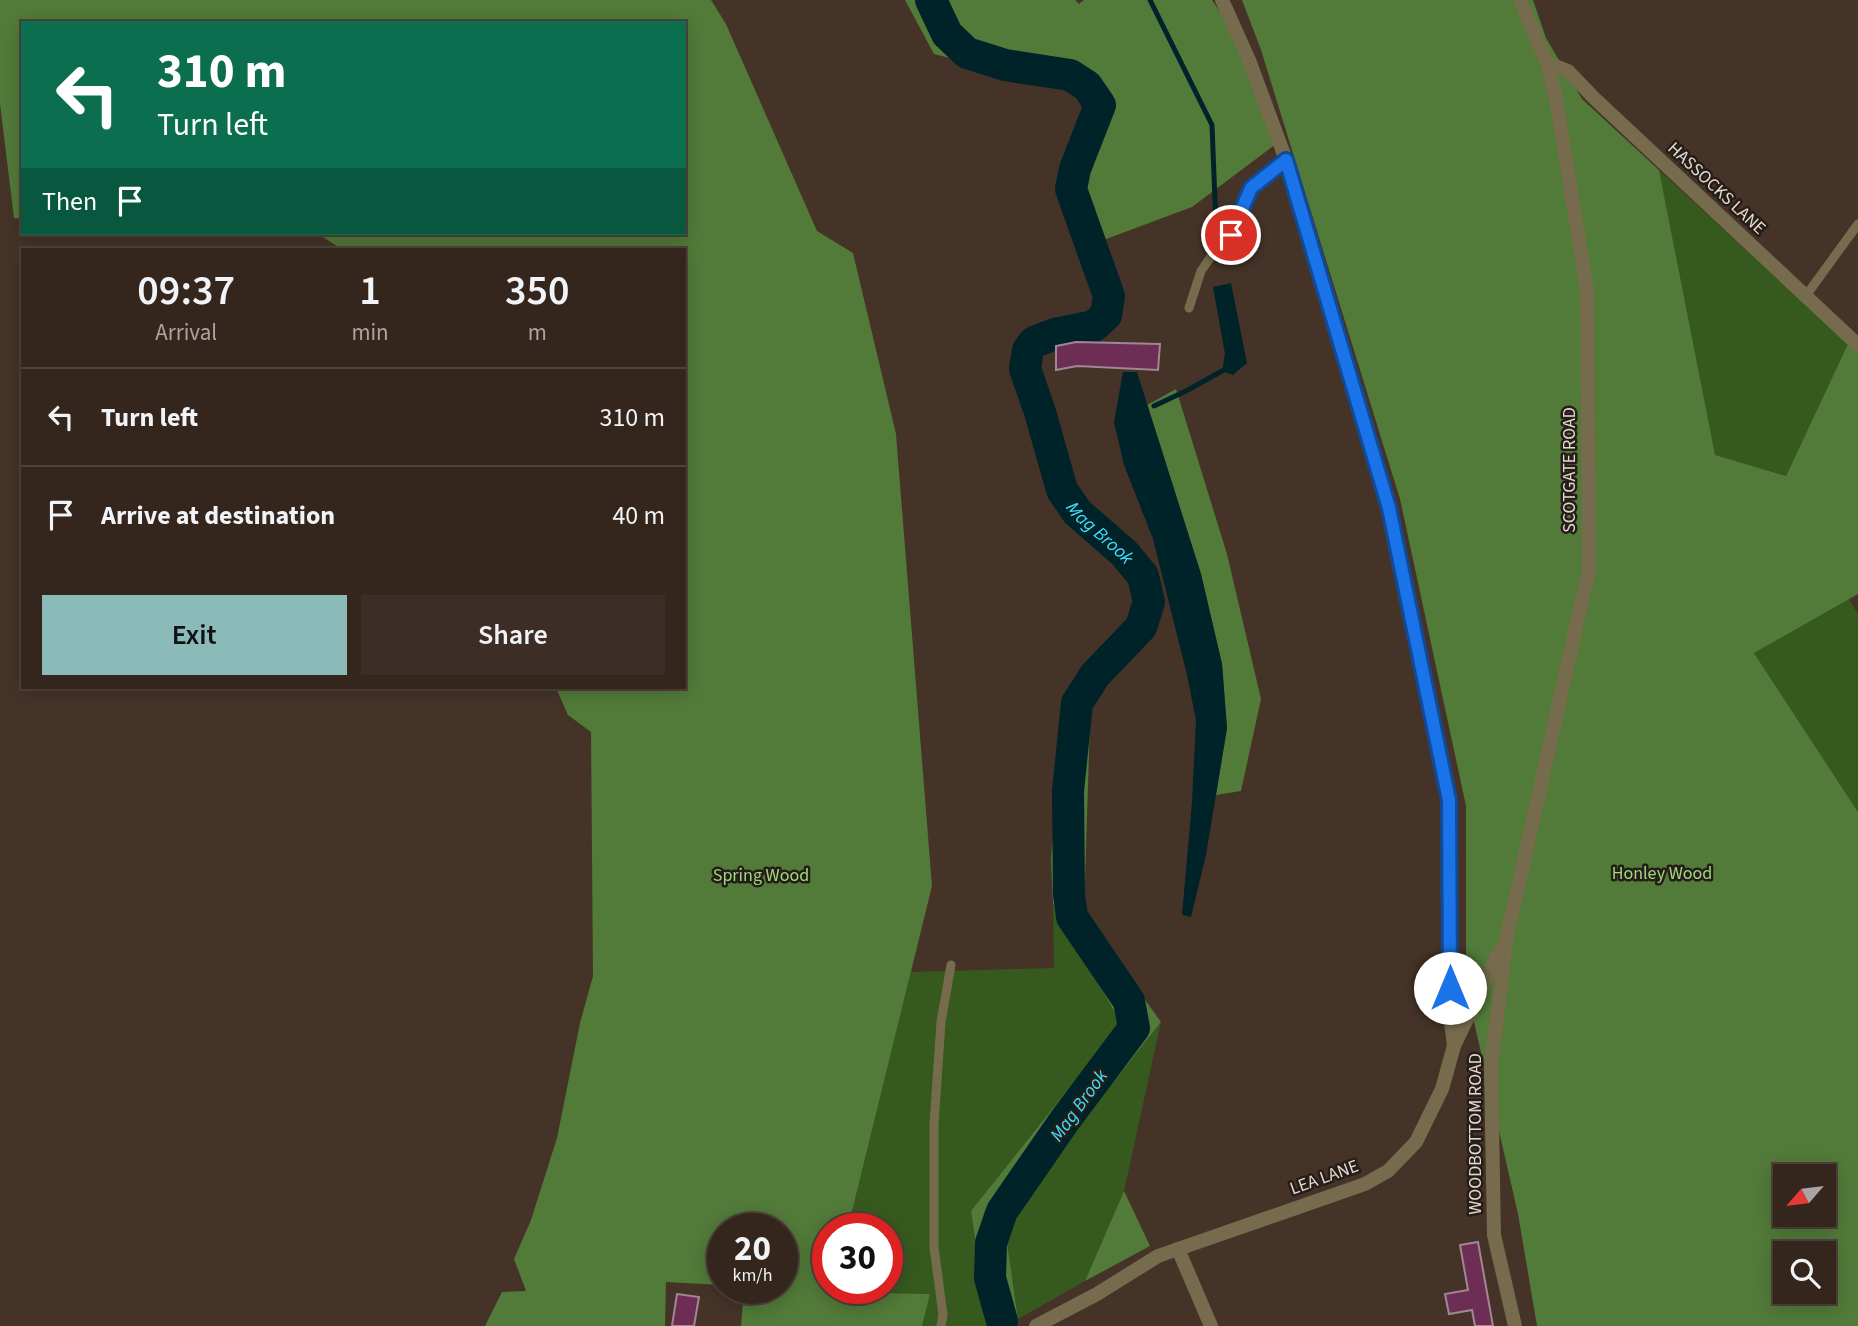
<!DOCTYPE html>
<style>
:root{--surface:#34261d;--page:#3c2e26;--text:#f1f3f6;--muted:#a9a5a4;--line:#4e433b;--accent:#8bbbb9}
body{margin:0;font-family:"Source Sans 3",sans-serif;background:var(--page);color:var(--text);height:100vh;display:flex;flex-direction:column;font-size:26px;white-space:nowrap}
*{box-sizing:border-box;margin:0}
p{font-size:23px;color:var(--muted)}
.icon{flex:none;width:38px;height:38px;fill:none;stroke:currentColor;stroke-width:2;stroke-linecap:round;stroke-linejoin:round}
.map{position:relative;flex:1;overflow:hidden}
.panel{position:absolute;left:21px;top:248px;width:665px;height:441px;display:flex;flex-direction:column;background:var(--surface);border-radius:0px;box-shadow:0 4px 18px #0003,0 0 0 2px var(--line)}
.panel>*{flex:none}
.hud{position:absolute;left:21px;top:21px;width:665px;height:214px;border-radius:0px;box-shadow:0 4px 18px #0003,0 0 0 2px var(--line);background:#0b6e4f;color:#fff;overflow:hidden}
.needle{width:46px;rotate:242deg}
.fabs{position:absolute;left:1773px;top:1164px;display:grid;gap:14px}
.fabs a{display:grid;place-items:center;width:63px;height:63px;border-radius:0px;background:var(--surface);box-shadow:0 4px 18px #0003,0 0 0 2px var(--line);font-size:35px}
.speed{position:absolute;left:707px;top:1213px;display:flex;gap:14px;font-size:35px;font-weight:700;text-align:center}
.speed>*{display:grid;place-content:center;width:91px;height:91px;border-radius:50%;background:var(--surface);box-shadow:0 4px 18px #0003,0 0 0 2px var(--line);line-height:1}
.speed small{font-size:18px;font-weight:400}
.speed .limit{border:10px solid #d22;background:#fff;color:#111}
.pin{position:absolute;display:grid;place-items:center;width:60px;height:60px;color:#fff;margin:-30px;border:4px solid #fff;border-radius:50%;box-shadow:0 2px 7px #0007}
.me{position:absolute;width:77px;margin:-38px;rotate:0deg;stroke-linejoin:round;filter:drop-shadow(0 0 5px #0008)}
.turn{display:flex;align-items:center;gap:24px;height:147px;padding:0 21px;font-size:32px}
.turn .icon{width:91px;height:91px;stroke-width:2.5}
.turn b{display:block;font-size:49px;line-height:60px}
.then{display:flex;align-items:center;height:66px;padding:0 21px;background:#0003;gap:14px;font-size:26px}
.eta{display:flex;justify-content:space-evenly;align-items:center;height:119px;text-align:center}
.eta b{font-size:42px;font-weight:600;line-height:49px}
.action{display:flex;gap:14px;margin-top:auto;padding:14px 21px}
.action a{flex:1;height:80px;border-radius:0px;background:var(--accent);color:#111;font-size:28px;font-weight:600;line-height:80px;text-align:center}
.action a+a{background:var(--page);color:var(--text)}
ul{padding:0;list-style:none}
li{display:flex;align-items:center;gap:21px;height:98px;padding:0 21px;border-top:2px solid var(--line)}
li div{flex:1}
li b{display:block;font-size:26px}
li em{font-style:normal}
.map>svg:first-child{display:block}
.green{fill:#365a1e}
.forest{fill:#527a39;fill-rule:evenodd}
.water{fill:#00232a}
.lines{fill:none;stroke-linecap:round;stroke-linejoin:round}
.stream{stroke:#00232a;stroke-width:5}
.river{stroke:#00232a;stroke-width:32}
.building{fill:#6e2d54;stroke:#9f8793;stroke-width:2}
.service{stroke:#766c4d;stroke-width:9}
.minor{stroke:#766c4d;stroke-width:14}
.tertiary{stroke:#766c4d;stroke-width:14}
.route-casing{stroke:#114b97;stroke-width:18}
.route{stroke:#1a73e8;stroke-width:12}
.labels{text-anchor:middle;stroke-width:5;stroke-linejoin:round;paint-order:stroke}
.street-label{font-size:18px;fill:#e4d8d0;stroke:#251d17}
.park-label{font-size:18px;fill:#9fd87e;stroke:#251d17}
.water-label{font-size:19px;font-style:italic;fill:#3de0fd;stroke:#251d17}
</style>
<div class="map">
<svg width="1858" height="1326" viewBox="0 0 1858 1326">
<rect width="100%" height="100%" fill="#453327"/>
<!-- green -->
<g class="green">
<polygon points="1659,170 1848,344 1786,476 1714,455"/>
<polygon points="1849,599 1858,614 1858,812 1754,653"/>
<polygon points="1053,904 1122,1023 971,1211 988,1326 922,1326 930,1294 833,1292 834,1288 887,1288 887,1228 848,1228 911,972 1054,968"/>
<polygon points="1161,1022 1124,1191 1085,1281 1018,1319 1004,1221"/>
</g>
<!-- forest -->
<g class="forest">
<polygon points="0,0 711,0 726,24 817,231 853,253 896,434 932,886 848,1228 828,1228 828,1288 834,1288 834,1292 930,1294 922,1326 741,1326 744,1288 782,1288 782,1228 723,1228 723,1285 666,1282 665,1326 485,1326 502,1292 526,1291 514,1259 531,1220 557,1138 580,1023 593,976 591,732 568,715 556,688 684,688 684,250 343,250 320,235 305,233 684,233 684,23 23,23 23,219 14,218 0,104"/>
<polygon points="905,0 1075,0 1079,4 1084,0 1212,0 1229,25 1276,144 1192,207 1082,248 1064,193 1067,169 1091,104 1084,93 934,54"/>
<path d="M1242 0H1533L1546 38 1582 99 1659 170 1715 455 1786 476 1848 344 1858 352V594L1754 653 1858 812V1326H1537L1518 1214 1466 987V806L1400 499 1261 50ZM1785 1176H1824V1214H1785ZM1785 1253H1824V1292H1785Z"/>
<polygon points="1176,389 1227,554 1261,699 1241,791 1216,795 1227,728 1222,664 1201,574 1147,405"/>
<polygon points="1091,688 1084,915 1161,1022 1004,1221 1018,1319 1002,1326 988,1326 971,1211 1121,1023 1053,904 1051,858 1067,689"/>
<polygon points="1124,1191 1150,1246 1085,1281"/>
</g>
<!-- water -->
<g class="water">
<polygon points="1231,283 1247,363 1233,375 1222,371 1225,354 1213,287"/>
<polygon points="1123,372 1137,372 1201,574 1222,664 1227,728 1206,855 1191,917 1182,915 1192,802 1196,720 1187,675 1153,539 1124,465 1114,422"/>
</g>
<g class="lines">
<!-- stream -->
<g class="stream">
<polyline points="1150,0 1212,125 1216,226"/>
<polyline points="1154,406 1188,390 1222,371"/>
</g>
<!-- river -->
<path class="river" id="s1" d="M931 0 947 34 967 53 1005 65 1070 75 1087 86 1100 105 1075 169 1071 189 1109 296 1106 315 1094 326 1055 334 1034 342 1028 350 1025 369 1040 412 1062 490 1077 512 1125 554 1143 576 1149 602 1141 627 1095 675 1077 703 1068 791 1069 894 1072 917 1129 1001 1134 1028 1065 1120 1002 1211 991 1243 990 1278 1002 1321"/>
</g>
<!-- building -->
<g class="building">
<polygon points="1076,342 1160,344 1158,370 1077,366 1056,370 1056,346"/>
<polygon points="1478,1242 1493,1326 1475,1326 1472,1310 1449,1314 1445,1294 1468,1290 1460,1245"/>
<polygon points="677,1294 699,1297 694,1326 672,1326"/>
</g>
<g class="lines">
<!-- service -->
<g class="service">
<polyline points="1805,297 1858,224"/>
<polyline points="1189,308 1201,271 1210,258 1222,248 1231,235 1251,188 1286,160"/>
<polyline points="941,1326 943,1315 934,1247 934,1124 941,1022 951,965"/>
</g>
<!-- minor -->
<g class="minor">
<polyline points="1222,0 1249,60 1286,160 1389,508 1449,800 1450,1014 1454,1046"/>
<polyline points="1547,63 1568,71 1594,98 1858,345"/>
<polyline points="1178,1249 1211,1326"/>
<polyline points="1036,1326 1097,1294 1158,1256 1365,1184 1388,1171 1416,1142 1442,1089 1454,1046 1496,958 1506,941"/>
</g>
<!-- tertiary -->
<polyline class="tertiary" points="1515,1326 1494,1235 1491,1067 1506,941 1589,569 1587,290 1556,99 1547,63 1520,0"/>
</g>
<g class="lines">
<defs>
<polyline id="route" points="1231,235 1251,188 1286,160 1389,508 1449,800 1450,988"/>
</defs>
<!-- route casing -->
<use href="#route" class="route-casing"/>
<!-- route -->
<use href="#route" class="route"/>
</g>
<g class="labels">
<!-- street labels -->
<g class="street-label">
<text transform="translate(1717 188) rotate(43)" y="6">HASSOCKS LANE</text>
<text transform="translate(1569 470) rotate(-90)" y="6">SCOTGATE ROAD</text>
<text transform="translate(1475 1134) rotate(-90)" y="6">WOODBOTTOM ROAD</text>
<text transform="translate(1324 1177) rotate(-20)" y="6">LEA LANE</text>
</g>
<!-- park labels -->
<g class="park-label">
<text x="1662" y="879">Honley Wood</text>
<text x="761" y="881">Spring Wood</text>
</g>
<!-- water labels -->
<g class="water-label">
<text dy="7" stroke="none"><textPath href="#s1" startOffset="728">Mag Brook</textPath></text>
<text transform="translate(1078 1105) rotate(-54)" y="7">Mag Brook</text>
</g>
</g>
</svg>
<div class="fabs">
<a><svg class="needle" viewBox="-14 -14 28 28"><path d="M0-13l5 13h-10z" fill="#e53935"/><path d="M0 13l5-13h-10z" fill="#a9a5a4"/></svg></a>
<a><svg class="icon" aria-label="search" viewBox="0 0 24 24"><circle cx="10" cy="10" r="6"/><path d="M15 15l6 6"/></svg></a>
</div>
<div class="speed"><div>20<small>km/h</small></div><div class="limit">30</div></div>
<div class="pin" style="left:1231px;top:235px;background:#d93025"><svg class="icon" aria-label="arrive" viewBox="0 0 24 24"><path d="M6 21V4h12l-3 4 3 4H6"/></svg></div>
<svg class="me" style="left:1450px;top:988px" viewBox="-20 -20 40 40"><circle r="19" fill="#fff"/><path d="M0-13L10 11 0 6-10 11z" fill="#1a73e8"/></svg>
<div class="hud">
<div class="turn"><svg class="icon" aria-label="left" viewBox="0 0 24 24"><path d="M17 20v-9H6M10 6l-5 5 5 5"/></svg><div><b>310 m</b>Turn left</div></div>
<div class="then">Then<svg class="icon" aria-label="arrive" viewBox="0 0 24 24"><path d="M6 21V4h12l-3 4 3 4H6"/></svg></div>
</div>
<section class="panel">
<div class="eta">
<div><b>09:37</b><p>Arrival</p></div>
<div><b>1</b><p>min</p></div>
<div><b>350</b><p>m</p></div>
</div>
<ul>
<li><svg class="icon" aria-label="left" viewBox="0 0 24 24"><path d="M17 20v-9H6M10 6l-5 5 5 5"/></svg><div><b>Turn left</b></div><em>310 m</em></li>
<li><svg class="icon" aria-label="arrive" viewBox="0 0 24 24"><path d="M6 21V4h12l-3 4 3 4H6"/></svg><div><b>Arrive at destination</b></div><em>40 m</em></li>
</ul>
<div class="action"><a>Exit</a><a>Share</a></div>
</section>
</div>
